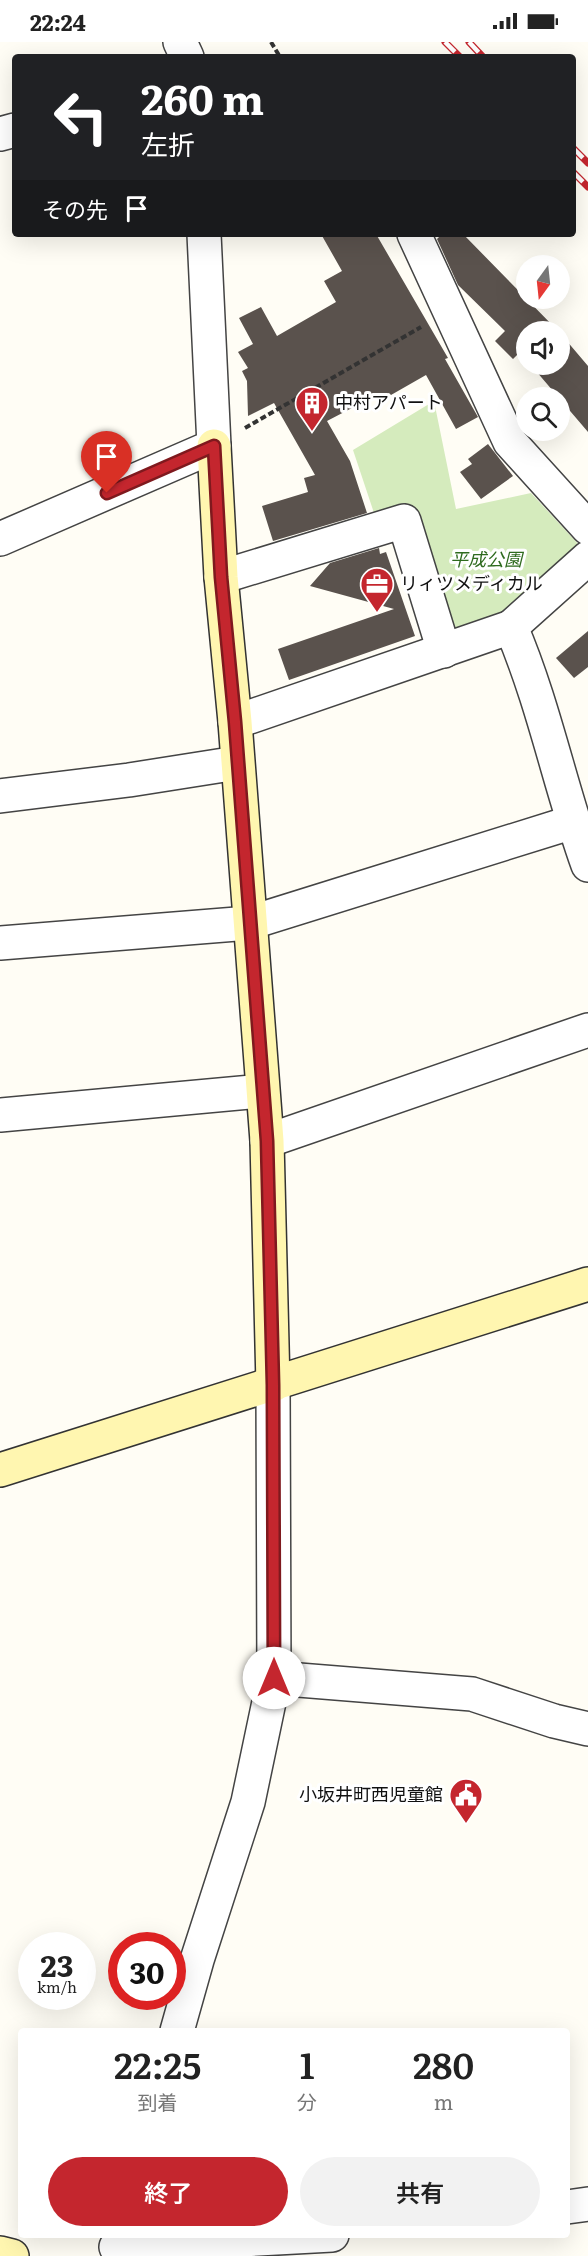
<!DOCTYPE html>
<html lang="ja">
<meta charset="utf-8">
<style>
:root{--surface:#fff;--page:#f2f2f2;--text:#222;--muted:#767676;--accent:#c4262e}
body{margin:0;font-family:Literata,"Noto Sans JP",serif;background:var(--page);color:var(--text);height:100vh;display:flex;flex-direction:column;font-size:22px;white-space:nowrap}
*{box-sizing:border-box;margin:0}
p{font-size:20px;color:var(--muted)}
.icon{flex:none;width:33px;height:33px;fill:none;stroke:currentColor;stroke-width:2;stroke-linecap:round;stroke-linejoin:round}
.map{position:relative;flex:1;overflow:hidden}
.sheet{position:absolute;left:18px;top:1986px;width:552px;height:210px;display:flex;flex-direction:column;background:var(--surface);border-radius:6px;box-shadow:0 6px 24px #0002}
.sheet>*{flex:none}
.guide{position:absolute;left:12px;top:12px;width:564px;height:183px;border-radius:6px;box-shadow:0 6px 24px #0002;background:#202124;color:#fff;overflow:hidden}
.needle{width:39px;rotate:195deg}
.fabs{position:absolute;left:516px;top:213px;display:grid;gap:12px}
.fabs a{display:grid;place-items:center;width:54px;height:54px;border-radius:50%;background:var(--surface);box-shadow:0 6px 24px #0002;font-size:30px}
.speed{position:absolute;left:18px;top:1890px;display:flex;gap:12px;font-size:30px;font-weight:700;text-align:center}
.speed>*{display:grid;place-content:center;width:78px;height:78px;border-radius:50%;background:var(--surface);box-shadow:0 6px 24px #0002;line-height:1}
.speed small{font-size:15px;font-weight:400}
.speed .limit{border:9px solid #d22;background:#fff;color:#111}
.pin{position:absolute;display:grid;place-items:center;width:51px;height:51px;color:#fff;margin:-62px -26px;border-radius:50% 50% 50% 0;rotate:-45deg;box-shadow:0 0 6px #0007}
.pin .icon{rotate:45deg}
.me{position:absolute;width:66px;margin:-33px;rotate:0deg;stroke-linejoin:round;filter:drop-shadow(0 0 4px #0008)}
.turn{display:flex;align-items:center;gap:21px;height:126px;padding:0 30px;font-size:27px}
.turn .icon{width:78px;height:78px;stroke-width:2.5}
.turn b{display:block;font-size:42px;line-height:51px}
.then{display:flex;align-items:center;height:57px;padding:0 30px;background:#0003;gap:12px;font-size:22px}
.eta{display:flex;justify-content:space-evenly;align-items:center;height:102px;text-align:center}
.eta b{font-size:36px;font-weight:600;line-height:42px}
.primary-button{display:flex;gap:12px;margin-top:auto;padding:12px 30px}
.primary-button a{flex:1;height:69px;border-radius:36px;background:var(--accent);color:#fff;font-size:24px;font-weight:600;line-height:69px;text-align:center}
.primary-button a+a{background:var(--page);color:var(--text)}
.status{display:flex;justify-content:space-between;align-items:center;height:42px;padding:0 30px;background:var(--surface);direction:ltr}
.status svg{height:16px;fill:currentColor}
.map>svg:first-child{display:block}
.green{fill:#d5ebbd}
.building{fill:#5a524d}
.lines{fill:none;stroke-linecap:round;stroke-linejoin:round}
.street-casing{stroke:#444;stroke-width:36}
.secondary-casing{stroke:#333;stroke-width:36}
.path{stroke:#333;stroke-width:4;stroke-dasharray:6 3;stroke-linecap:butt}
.street{stroke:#fff;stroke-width:33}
.secondary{stroke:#fff6b0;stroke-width:33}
.rail-casing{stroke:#c4262e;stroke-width:7}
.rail{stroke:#fff;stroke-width:4.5;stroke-dasharray:14;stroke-linecap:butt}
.route-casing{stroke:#7f191e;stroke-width:15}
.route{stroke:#c4262e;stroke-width:10}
.labels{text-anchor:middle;stroke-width:6;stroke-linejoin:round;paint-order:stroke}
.poi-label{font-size:18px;fill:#111;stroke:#fff;text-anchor:start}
.park-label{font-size:18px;font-style:italic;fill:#2f6b1f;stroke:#fff}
</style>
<div class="status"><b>22:24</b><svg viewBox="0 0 49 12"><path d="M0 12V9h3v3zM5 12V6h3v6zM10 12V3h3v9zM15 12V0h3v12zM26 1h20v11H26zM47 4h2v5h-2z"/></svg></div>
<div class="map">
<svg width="588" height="2214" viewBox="0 0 588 2214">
<rect width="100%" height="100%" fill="#fffdf5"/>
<!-- green -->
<polygon class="green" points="434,359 456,467 531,451 581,505 507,573 450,589 410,466 376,477 353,408"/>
<!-- building -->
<g class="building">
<polygon points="321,192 376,192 448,316 445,317 478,375 456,387 426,333 391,353 389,351 377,357 375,354 327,379 350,419 367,471 273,499 262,464 308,450 304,436 315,433 274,361 248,374 247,339 242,329 248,326 238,310 253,302 239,276 261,265 277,294 336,260 324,239 342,229"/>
<polygon points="442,192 463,192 559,290 526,290 526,318 520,310 513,317 495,299 505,289 458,243 437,197"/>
<polygon points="560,291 588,324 588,390 530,322 560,322"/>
<polygon points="488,402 513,434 481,457 460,430 472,422 468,417"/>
<polygon points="379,506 380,512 386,510 415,594 289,638 278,607 394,567 310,544 330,521"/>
<polygon points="588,589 588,625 574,636 556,616"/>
</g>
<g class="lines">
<defs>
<g id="street">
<polyline points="180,0 187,15"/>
<polyline points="0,92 15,88"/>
<polyline points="414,192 510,400 588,486"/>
<polyline points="0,497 214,404 204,192"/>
<polyline points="221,535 404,479 444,609"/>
<polyline points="511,585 588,516"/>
<path d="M235 680 511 585C544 662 560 745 588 823"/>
<polyline points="0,754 129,738 237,721"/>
<polyline points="0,901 249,881 573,780"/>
<polyline points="0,1073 262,1049"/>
<polyline points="267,1099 588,988"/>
<polyline points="274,1636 472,1652 554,1679 588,1687"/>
<polyline points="177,1989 197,1918 248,1760 274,1636 273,1343"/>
<polyline points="567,2165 588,2162"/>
<polyline points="116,2205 332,2193"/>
</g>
<g id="secondary">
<polyline points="214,404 221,535 235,680 267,1099 273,1343"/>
<polyline points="0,1428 588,1242"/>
<polyline points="0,2211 12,2214"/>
</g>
</defs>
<!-- street casing -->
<use href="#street" class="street-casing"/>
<!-- secondary casing -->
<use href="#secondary" class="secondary-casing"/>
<!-- path -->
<g class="path">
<polyline points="271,0 280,15"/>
<polyline points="245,386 421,285"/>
</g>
<!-- street -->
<use href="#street" class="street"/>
<!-- secondary -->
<use href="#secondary" class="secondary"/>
<defs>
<g id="rail">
<polyline points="445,0 460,15"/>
<polyline points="469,0 483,15"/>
<polyline points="573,106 588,121"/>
<polyline points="573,130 588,145"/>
</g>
</defs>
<!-- rail casing -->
<use href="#rail" class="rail-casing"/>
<!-- rail -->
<use href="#rail" class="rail"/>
</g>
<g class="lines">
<defs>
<polyline id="route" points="107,451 214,404 221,535 235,680 267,1099 273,1343 274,1636"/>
</defs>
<!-- route casing -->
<use href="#route" class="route-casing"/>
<!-- route -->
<use href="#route" class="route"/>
</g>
<!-- icons -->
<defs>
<symbol id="building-pin" viewBox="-11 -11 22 30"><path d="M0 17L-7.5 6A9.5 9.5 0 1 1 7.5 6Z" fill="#c4262e" stroke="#fff"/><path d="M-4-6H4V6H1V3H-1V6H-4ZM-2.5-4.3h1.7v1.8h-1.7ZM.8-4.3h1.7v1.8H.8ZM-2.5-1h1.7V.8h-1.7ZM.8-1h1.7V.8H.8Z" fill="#fff"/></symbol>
<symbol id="office-pin" viewBox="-11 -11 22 30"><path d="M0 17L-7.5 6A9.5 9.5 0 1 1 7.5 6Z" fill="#c4262e" stroke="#fff"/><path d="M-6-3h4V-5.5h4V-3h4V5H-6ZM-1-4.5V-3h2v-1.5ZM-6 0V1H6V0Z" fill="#fff"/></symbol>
<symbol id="civic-pin" viewBox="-11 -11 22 30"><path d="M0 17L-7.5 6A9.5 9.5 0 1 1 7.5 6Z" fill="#c4262e" stroke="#fff"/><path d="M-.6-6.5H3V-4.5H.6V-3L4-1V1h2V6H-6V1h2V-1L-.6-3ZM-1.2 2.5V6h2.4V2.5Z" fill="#fff"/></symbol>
</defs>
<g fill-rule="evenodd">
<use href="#building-pin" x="293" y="342" width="38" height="52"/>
<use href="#office-pin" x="358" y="523" width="38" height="52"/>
<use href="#civic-pin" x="447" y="1734" width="38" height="52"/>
</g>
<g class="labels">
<!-- poi labels -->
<g class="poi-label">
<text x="335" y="367">中村アパート</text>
<text x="400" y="548">リィツメディカル</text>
<text x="443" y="1759" text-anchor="end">小坂井町西児童館</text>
</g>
<!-- park labels -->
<g class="park-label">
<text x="486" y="524">平成公園</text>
</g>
</g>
</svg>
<div class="fabs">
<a><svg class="needle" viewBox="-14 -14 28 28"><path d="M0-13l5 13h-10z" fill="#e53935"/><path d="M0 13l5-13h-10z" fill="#767676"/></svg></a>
<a><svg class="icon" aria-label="sound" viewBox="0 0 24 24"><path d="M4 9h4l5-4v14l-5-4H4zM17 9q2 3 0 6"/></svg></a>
<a><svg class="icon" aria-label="search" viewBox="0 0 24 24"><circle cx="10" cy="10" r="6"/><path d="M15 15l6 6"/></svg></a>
</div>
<div class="speed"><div>23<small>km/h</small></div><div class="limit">30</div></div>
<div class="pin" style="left:107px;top:451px;background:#d93025"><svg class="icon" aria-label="arrive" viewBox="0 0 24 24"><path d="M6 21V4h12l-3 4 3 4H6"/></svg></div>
<svg class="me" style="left:274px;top:1636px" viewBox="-20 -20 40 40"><circle r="19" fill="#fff"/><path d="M0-13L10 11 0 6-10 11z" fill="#c4262e"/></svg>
<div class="guide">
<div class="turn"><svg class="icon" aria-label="left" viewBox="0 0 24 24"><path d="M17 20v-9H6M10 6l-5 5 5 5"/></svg><div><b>260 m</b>左折</div></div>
<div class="then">その先<svg class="icon" aria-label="arrive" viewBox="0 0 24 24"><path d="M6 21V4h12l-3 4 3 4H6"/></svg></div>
</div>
<section class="sheet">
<div class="eta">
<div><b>22:25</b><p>到着</p></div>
<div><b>1</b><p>分</p></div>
<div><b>280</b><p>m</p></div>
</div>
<div class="primary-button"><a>終了</a><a>共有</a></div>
</section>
</div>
